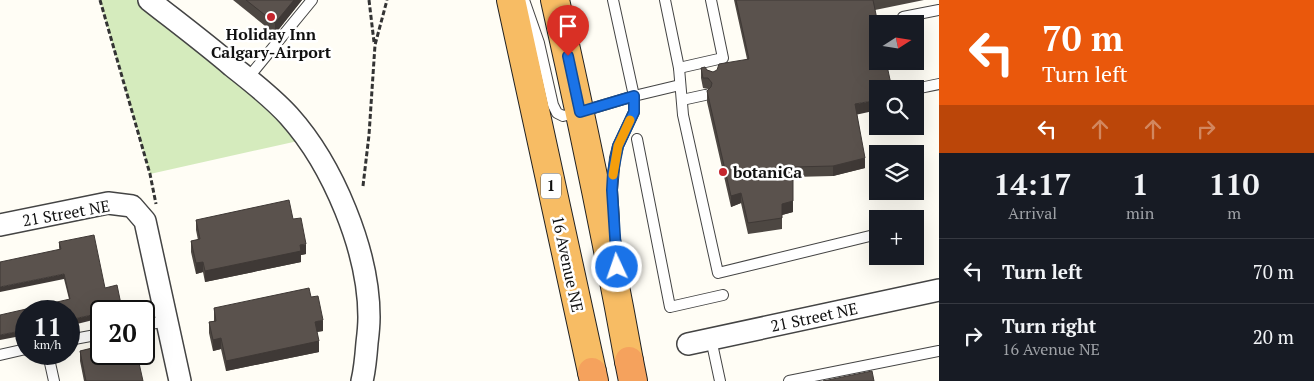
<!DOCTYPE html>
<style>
:root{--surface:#171b24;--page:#20242c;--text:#f1f3f6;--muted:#9ea1a6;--line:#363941}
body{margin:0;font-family:"PT Serif",serif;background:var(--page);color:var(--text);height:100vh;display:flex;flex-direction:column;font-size:19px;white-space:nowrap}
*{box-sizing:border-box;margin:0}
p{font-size:16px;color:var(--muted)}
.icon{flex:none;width:28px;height:28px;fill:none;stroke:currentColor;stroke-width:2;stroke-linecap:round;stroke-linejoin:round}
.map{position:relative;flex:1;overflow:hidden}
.sheet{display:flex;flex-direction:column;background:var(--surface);width:375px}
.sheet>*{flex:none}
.banner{background:#ea580c;color:#fff;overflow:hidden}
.needle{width:32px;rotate:78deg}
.controls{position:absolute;left:869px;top:15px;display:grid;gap:10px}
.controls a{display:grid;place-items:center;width:55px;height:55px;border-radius:0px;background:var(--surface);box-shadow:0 5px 20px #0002;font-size:25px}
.speed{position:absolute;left:15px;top:300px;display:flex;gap:10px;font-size:25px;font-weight:700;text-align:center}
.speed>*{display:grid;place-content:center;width:65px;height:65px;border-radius:50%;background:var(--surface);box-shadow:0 5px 20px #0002;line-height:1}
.speed small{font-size:12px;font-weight:400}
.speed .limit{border:2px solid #111;border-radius:8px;background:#fff;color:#111}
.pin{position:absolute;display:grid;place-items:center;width:42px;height:42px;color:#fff;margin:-51px -21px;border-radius:50% 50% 50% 0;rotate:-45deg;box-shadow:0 0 5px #0007}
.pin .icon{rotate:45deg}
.me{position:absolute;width:55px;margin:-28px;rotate:357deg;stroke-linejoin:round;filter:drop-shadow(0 0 4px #0008)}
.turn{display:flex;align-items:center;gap:18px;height:105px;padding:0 20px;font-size:22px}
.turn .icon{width:65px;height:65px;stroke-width:2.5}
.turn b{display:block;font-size:35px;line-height:42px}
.lanes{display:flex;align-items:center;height:48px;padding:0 20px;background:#0003;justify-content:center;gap:25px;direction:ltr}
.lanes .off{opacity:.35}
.eta{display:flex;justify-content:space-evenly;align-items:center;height:85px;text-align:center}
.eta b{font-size:30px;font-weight:600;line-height:35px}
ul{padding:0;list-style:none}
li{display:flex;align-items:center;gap:15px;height:65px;padding:0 20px;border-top:1px solid var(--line)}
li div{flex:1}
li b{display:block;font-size:19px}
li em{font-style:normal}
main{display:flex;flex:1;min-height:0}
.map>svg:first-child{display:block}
.green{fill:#d5ebbd}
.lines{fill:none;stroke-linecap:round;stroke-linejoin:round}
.service-casing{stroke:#444;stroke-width:12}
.minor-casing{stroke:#444;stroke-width:24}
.trunk-casing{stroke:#222;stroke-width:30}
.motorway-casing{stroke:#222;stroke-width:30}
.path{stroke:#333;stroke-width:3;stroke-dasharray:5 2.5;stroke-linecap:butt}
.service{stroke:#fff;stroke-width:10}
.minor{stroke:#fff;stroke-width:21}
.trunk{stroke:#f7bc64;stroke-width:28}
.motorway{stroke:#f5a25d;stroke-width:28}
.wall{fill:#4d4742}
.shaded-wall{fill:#3f3936}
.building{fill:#5a524d;stroke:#3f3936}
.route-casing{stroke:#114b97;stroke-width:12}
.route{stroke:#1a73e8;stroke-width:9}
.slow{stroke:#f59e0b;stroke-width:9}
.poi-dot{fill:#c4262e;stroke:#fff;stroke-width:2}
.labels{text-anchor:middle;stroke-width:5;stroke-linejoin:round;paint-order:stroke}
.shield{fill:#fff;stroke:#585858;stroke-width:1}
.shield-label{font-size:15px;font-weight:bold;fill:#111}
.poi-label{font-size:16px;font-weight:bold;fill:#111;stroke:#fff}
.street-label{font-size:16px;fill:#111;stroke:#fff}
</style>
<main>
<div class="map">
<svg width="939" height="381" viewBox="0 0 939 381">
<rect width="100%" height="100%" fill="#fffdf5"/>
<!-- green -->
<polygon class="green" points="100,0 149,0 307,139 150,174"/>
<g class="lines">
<defs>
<g id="service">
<polyline points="524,0 539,43 553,105 557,113 563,116 580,112 634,96 680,85"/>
<polyline points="613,0 634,96 634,112 618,146 615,158 612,190 614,220"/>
<polyline points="665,0 679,68 683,115 718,273 878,234"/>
<polyline points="905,24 903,17 939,10"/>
<polyline points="679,68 723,58 711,0"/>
<polyline points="248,78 312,0"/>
<polyline points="915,89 939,84"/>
<polyline points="682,100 705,95"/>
<polyline points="637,139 670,307 723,295"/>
<polyline points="144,325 168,321"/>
<polyline points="711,339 720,381"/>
<polyline points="69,340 101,334"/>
<polyline points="48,354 54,381"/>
<polyline points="0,355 26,349"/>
<polyline points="789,381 939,351"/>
</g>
<g id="minor">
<path d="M149 0C177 22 205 43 232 66 252 82 272 97 289 116 333 165 369 251 369 317 369 326 368 335 367 343 366 356 365 369 362 381"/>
<polyline points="0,225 108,203 132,206 145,221 180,381"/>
<polyline points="688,344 939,290"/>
</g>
<g id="trunk">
<polyline points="511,0 592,372"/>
<path d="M555 0C582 120 607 240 629 361"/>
</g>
<g id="motorway">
<polyline points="629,361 633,381"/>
<polyline points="592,372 594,381"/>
</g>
</defs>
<!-- service casing -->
<use href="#service" class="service-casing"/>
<!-- minor casing -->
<use href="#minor" class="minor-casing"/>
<!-- trunk casing -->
<use href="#trunk" class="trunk-casing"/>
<!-- motorway casing -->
<use href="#motorway" class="motorway-casing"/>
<!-- path -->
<g class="path">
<polyline points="100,0 150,174 156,204"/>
<polyline points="369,0 374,42"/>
<polyline points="363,186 369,135 375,45 387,0"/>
</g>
<!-- service -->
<use href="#service" class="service"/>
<!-- minor -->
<use href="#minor" class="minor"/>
<!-- trunk -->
<use href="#trunk" class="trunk"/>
<!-- motorway -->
<use href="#motorway" class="motorway"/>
</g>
<!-- wall -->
<g class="wall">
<polygon points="233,0 302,0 275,34"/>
<polygon points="734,0 924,0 875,10 857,114 865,168 833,176 793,177 793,212 782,215 782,229 748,234 741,203 731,207 707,102 707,91 708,90 708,89 703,88 701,78 701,68 713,72 747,59"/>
<polygon points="293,219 306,254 301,255 301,262 205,282 203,272 196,274 191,252 191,241 198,240 196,230 196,220"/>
<polygon points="59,242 105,288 122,311 69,299 64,279 59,247"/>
<polygon points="311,297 323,331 317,332 319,352 226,371 221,349 213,351 209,333 209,322 214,321 214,308"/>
<polygon points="95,341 143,381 84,381 80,361 80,351 95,348"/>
</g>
<!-- shaded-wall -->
<g class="shaded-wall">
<polygon points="294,0 302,0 275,34 275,23"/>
<polygon points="878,100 878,110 855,115 855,104"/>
<polygon points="865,158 865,168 833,176 833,166"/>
<polygon points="741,193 741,203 731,207 731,196"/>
<polygon points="793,201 793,212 782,215 782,204"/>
<polygon points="306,244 306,254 301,255 301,262 205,282 205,271"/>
<polygon points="203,262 203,272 196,274 196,263"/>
<polygon points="64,274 64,279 0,292 0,287"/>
<polygon points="122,309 122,311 111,311"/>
<polygon points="101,313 101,318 69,326 69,320"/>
<polygon points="323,320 323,331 315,332 315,322"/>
<polygon points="26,330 26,335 0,340 0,335"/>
<polygon points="221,338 221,349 213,351 213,340"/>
<polygon points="319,341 319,352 226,371 226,361"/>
</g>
<!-- building -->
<g class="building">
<polygon points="246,0 294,0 275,23"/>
<polygon points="736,0 873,0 878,24 878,61 886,61 892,89 878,89 878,100 855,104 865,158 833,166 793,167 793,201 782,204 782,218 748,223 741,193 731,196 707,91 711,87 712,83 708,78 703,78 701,68 705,67 707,70 713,72 717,70 719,64 749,59"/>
<polygon points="289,200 293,219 301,218 306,244 300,245 301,251 205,271 203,262 196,263 191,241 200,239 196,220"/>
<polygon points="94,235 105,288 117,285 122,309 111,311 101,311 101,313 69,320 69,311 26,311 26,330 0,335 0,315 70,299 64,274 0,287 0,262 61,249 59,242"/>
<polygon points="309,288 311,297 318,296 323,320 315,322 319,341 226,361 221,338 213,340 209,322 216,321 214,308"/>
<polygon points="101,340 101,354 137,354 143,381 86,381 80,351 96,347 95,341"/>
<polygon points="872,371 874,381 823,381"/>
</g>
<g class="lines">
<defs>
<polyline id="route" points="568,56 580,112 634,96 634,112 618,146 613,172 612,190 617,267"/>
</defs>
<!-- route casing -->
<use href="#route" class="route-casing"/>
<!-- route -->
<use href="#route" class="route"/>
<!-- slow -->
<polyline class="slow" points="613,175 618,146 630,120"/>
</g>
<!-- markers -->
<g class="poi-dot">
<circle cx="271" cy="17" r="5"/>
<circle cx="723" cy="172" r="5"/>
</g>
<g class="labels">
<!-- shield labels -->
<rect class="shield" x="541" y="173.5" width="20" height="25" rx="4"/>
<g class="shield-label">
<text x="551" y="191">1</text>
</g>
<!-- poi labels -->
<g class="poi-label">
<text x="271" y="40">Holiday Inn<tspan x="271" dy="18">Calgary-Airport</tspan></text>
<text x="733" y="178" text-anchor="start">botaniCa</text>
</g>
<!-- street labels -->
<g class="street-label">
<text transform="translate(66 213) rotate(-10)" y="6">21 Street NE</text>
<text transform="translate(568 264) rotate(78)" y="6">16 Avenue NE</text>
<text transform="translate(814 317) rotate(-12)" y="6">21 Street NE</text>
</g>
</g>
</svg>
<div class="controls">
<a><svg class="needle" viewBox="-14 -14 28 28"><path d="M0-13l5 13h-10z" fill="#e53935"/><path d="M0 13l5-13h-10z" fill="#9ea1a6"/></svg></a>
<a><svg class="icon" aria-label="search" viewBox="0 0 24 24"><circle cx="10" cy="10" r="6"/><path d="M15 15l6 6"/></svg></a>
<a><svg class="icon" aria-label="layers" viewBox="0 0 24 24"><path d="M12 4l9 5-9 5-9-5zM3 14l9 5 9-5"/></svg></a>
<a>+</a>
</div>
<div class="speed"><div>11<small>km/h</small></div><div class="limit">20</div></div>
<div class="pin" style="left:568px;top:56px;background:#d93025"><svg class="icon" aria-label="arrive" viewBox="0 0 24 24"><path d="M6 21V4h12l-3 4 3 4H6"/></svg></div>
<svg class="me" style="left:617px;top:267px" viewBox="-20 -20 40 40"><circle r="17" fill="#1a73e8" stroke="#fff" stroke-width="3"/><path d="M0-11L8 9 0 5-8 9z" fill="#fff"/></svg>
</div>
<section class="sheet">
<div class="banner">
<div class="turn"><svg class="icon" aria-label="left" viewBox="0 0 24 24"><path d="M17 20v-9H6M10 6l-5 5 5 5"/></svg><div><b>70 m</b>Turn left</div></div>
<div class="lanes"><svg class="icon" aria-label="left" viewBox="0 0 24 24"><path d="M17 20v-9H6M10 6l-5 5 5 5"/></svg><svg class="icon off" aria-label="ahead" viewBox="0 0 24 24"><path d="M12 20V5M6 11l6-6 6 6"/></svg><svg class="icon off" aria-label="ahead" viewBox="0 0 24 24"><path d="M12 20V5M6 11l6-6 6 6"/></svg><svg class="icon off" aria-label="right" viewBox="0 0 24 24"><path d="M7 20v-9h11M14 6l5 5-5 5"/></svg></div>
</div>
<div class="eta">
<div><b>14:17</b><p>Arrival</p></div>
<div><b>1</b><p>min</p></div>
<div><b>110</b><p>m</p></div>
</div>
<ul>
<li><svg class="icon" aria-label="left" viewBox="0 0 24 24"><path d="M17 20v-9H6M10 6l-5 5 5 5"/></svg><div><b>Turn left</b></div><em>70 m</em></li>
<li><svg class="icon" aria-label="right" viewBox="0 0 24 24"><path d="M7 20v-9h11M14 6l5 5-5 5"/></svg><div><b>Turn right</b><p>16 Avenue NE</p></div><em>20 m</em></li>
</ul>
</section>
</main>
